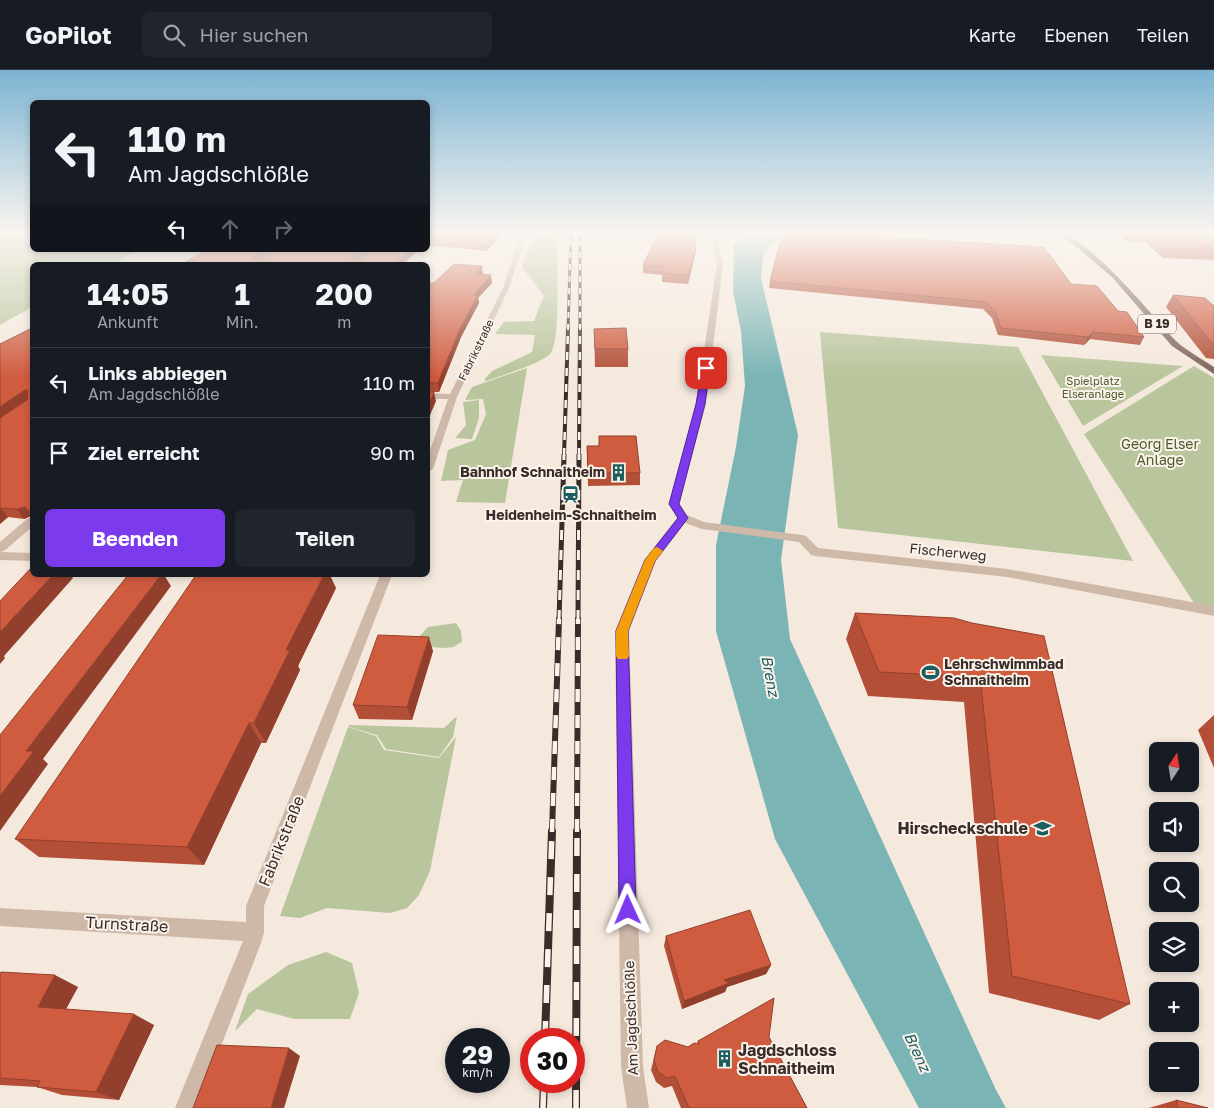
<!DOCTYPE html>
<html lang="de">
<meta charset="utf-8">
<style>
:root{--surface:#171b24;--page:#20242c;--text:#f1f3f6;--muted:#9ea1a6;--line:#363941;--accent:#7c3aed}
body{margin:0;font-family:"Golos Text",sans-serif;background:var(--page);color:var(--text);height:100vh;display:flex;flex-direction:column;font-size:19px;white-space:nowrap}
*{box-sizing:border-box;margin:0}
p{font-size:16px;color:var(--muted)}
.icon{flex:none;width:28px;height:28px;fill:none;stroke:currentColor;stroke-width:2;stroke-linecap:round;stroke-linejoin:round}
.map{position:relative;flex:1;overflow:hidden}
.panel{position:absolute;left:30px;top:192px;width:400px;height:315px;display:flex;flex-direction:column;background:var(--surface);border-radius:8px;box-shadow:0 2px 8px #0003}
.panel>*{flex:none}
.top-card{position:absolute;left:30px;top:30px;width:400px;height:152px;border-radius:8px;box-shadow:0 2px 8px #0003;background:#171b24;color:var(--text);overflow:hidden}
.needle{width:32px;rotate:12deg}
.tools{position:absolute;left:1149px;top:672px;display:grid;gap:10px}
.tools a{display:grid;place-items:center;width:50px;height:50px;border-radius:8px;background:var(--surface);box-shadow:0 2px 8px #0003;font-size:25px}
.speed{position:absolute;left:445px;top:958px;display:flex;gap:10px;font-size:25px;font-weight:700;text-align:center}
.speed>*{display:grid;place-content:center;width:65px;height:65px;border-radius:50%;background:var(--surface);box-shadow:0 2px 8px #0003;line-height:1}
.speed small{font-size:12px;font-weight:400}
.speed .limit{border:8px solid #d22;background:#fff;color:#111}
.pin{position:absolute;display:grid;place-items:center;width:42px;height:42px;color:#fff;margin:-21px;border-radius:10px;box-shadow:0 2px 8px #0006}
.me{position:absolute;width:55px;margin:-28px;rotate:359deg;stroke-linejoin:round;filter:drop-shadow(0 0 4px #0008)}
.turn{display:flex;align-items:center;gap:18px;height:105px;padding:0 15px;font-size:22px}
.turn .icon{width:65px;height:65px;stroke-width:2.5}
.turn b{display:block;font-size:35px;line-height:42px}
.lanes{display:flex;align-items:center;height:48px;padding:0 15px;background:#0003;justify-content:center;gap:25px;direction:ltr}
.lanes .off{opacity:.35}
.eta{display:flex;justify-content:space-evenly;align-items:center;height:85px;text-align:center}
.eta b{font-size:30px;font-weight:700;line-height:35px}
.cta{display:flex;gap:10px;margin-top:auto;padding:10px 15px}
.cta a{flex:1;height:58px;border-radius:8px;background:var(--accent);color:#fff;font-size:20px;font-weight:700;line-height:58px;text-align:center}
.cta a+a{background:var(--page);color:var(--text)}
ul{padding:0;list-style:none}
li{display:flex;align-items:center;gap:15px;height:70px;padding:0 15px;border-top:1px solid var(--line)}
li div{flex:1}
li b{display:block;font-size:19px}
li em{font-style:normal}
header{display:flex;align-items:center;gap:30px;box-sizing:border-box;height:70px;padding:0 25px;background:var(--surface);border-bottom:1px solid var(--line)}
header strong{font-size:24px}
nav{display:flex;gap:28px;margin-inline-start:auto;font-size:18px}
.search{width:350px;height:45px;background:var(--page);display:flex;align-items:center;gap:12px;box-sizing:border-box;padding:0 18px;border-radius:8px;color:var(--muted);font-size:19px}
.map>svg:first-child{display:block}
.green{fill:#b9c59c}
.water{fill:#7ab4b4}
.lines{fill:none;stroke-linecap:round;stroke-linejoin:round}
.street{fill:#ceb8a8;fill-rule:evenodd}
.primary{fill:#7d6359;fill-rule:evenodd}
.rail-far4-casing{stroke:#3a2d29;stroke-width:3}
.rail-far3-casing{stroke:#3a2d29;stroke-width:4}
.rail-far2-casing{stroke:#3a2d29;stroke-width:5}
.rail-far1-casing{stroke:#3a2d29;stroke-width:6}
.rail-casing{stroke:#3a2d29;stroke-width:8}
.rail-far4{stroke:#fbf3eb;stroke-width:2;stroke-dasharray:6;stroke-linecap:butt}
.rail-far3{stroke:#fbf3eb;stroke-width:2.5;stroke-dasharray:8;stroke-linecap:butt}
.rail-far2{stroke:#fbf3eb;stroke-width:3;stroke-dasharray:10;stroke-linecap:butt}
.rail-far1{stroke:#fbf3eb;stroke-width:4.5;stroke-dasharray:13;stroke-linecap:butt}
.rail{stroke:#fbf3eb;stroke-width:5.5;stroke-dasharray:18;stroke-linecap:butt}
.wall{fill:#b34f37}
.shaded-wall{fill:#92402d}
.building{fill:#d05c40;stroke:#92402d}
.route{fill:#7c3aed;stroke:#51269a}
.slow{fill:#f59e0b}
.labels{text-anchor:middle;stroke-width:4;stroke-linejoin:round;paint-order:stroke}
.far-street-label{font-size:11px;fill:#3a2d29;stroke:#fbf3eb}
.far-park-label{font-size:11px;fill:#4b5b2a;stroke:#fbf3eb}
.shield{fill:#fbf3eb;stroke:#746863;stroke-width:1}
.shield-label{font-size:12px;font-weight:bold;fill:#3a2d29}
.park-label{font-size:14px;fill:#4b5b2a;stroke:#fbf3eb}
.poi-label{font-size:14px;font-weight:bold;fill:#3a2d29;stroke:#fbf3eb;text-anchor:end}
.street-label{font-size:14px;fill:#3a2d29;stroke:#fbf3eb}
.water-label{font-size:15px;font-style:italic;fill:#1a5e60;stroke:#fbf3eb}
.near-poi-label{font-size:16px;font-weight:bold;fill:#3a2d29;stroke:#fbf3eb;text-anchor:end}
.near-street-label{font-size:16px;fill:#3a2d29;stroke:#fbf3eb}
</style>
<header>
<strong>GoPilot</strong>
<div class="search"><svg class="icon" aria-label="search" viewBox="0 0 24 24"><circle cx="10" cy="10" r="6"/><path d="M15 15l6 6"/></svg>Hier suchen</div>
<nav><a>Karte</a><a>Ebenen</a><a>Teilen</a></nav>
</header>
<div class="map">
<svg width="1214" height="1038" viewBox="0 0 1214 1038">
<rect width="100%" height="100%" fill="#f5e9dd"/>
<!-- green -->
<g class="green">
<polygon points="0,162 32,162 32,180 139,180 111,195 32,195 32,237 0,255"/>
<path d="M535 162H557C556 183 562 272 550 284 538 295 504 304 487 311L484 310 492 301 532 282 535 265 495 264 504 252 534 251 544 226 522 197Z"/>
<polygon points="820,262 1018,277 1133,491 838,458"/>
<polygon points="1041,285 1183,296 1083,356"/>
<polygon points="1194,296 1214,308 1214,536 1194,533 1084,364"/>
<polygon points="527,298 505,433 456,432 463,410 441,411 448,380 475,370 486,344 483,329 465,330 472,317"/>
<polygon points="479,330 479,348 472,369 455,368 466,355 463,332"/>
<polygon points="456,553 461,561 462,572 453,577 444,578 393,574 417,569 428,557"/>
<polygon points="457,646 453,667 439,687 386,679 377,665 349,657 349,655 444,658"/>
<polygon points="348,657 376,666 384,680 439,688 456,667 430,801 419,825 407,838 390,843 327,838 300,848 280,846"/>
<polygon points="326,882 352,893 359,923 350,949 294,949 257,939 235,961 248,924 288,895"/>
</g>
<!-- water -->
<polygon class="water" points="759,162 799,162 775,172 764,182 761,208 798,365 781,490 790,569 996,1020 1006,1038 919,1038 775,769 716,561 716,475 736,377 745,316 741,261 733,222 734,174 749,165"/>
<g class="lines">
<!-- street -->
<g class="street">
<polygon points="521,162 527,162 509,218 457,327 433,399 428,402 428,386 448,329 428,329 428,323 450,324 503,218"/>
<polygon points="710,162 716,162 723,194 706,334 679,434 687,445 704,452 802,465 806,466 818,478 1007,499 1214,536 1214,546 1007,507 815,486 811,485 799,472 702,459 685,453 656,491 629,561 643,997 649,1038 627,1038 621,997 615,561 644,490 677,448 669,434 696,334 717,194"/>
<polygon points="28,448 32,448 32,457 4,481 0,482 0,472"/>
<polygon points="0,482 32,483 32,491 0,490"/>
<polygon points="380,505 392,505 264,836 264,862 261,873 197,1038 175,1038 243,871 0,856 0,838 246,852 246,836"/>
</g>
<!-- primary -->
<path class="primary" d="M1055 162C1084 161 1154 248 1176 271 1187 281 1202 289 1214 297V304L1172 276 1112 207 1073 174Z"/>
<defs>
<g id="rail-far4">
<polyline points="568,260 571,162"/>
<polyline points="580,260 580,162"/>
</g>
<g id="rail-far3">
<polyline points="564,386 568,259"/>
<polyline points="579,386 580,259"/>
</g>
<g id="rail-far2">
<polyline points="559,550 564,385"/>
<polyline points="578,550 579,385"/>
</g>
<g id="rail-far1">
<polyline points="552,762 559,549"/>
<polyline points="577,762 578,549"/>
</g>
<g id="rail">
<polyline points="545,969 552,761"/>
<polyline points="543,1038 544,1011"/>
<polyline points="576,1038 577,761"/>
</g>
</defs>
<!-- rail-far4 casing -->
<use href="#rail-far4" class="rail-far4-casing"/>
<!-- rail-far3 casing -->
<use href="#rail-far3" class="rail-far3-casing"/>
<!-- rail-far2 casing -->
<use href="#rail-far2" class="rail-far2-casing"/>
<!-- rail-far1 casing -->
<use href="#rail-far1" class="rail-far1-casing"/>
<!-- rail casing -->
<use href="#rail" class="rail-casing"/>
<!-- rail-far4 -->
<use href="#rail-far4" class="rail-far4"/>
<!-- rail-far3 -->
<use href="#rail-far3" class="rail-far3"/>
<!-- rail-far2 -->
<use href="#rail-far2" class="rail-far2"/>
<!-- rail-far1 -->
<use href="#rail-far1" class="rail-far1"/>
<!-- rail -->
<use href="#rail" class="rail"/>
</g>
<!-- wall -->
<g class="wall">
<polygon points="428,162 505,162 486,181 428,175"/>
<polygon points="1113,162 1214,162 1214,190 1163,188 1145,172 1129,172"/>
<polygon points="696,173 696,181 688,214 662,212 662,205 643,203 643,195"/>
<polygon points="483,204 482,205 492,213 478,228 479,233 461,267 439,322 428,322 428,213 434,213"/>
<polygon points="770,211 1071,214 1118,241 1144,267 1140,275 1090,269 1084,275 998,265 992,248 983,239 769,218"/>
<polygon points="1173,225 1214,236 1214,289 1206,288 1166,237"/>
<polygon points="32,258 32,448 31,446 24,449 8,447 0,454 0,274"/>
<polygon points="594,259 628,279 628,297 595,297"/>
<polygon points="587,376 640,403 640,415 588,416"/>
<polygon points="336,518 298,596 300,600 266,673 261,673 204,795 39,787 15,769"/>
<polygon points="855,543 954,548 1130,934 1099,950 989,923 964,632 868,626 846,569"/>
<polygon points="433,581 412,650 359,649 353,635"/>
<polygon points="1214,645 1214,698 1198,660"/>
<polygon points="666,866 771,895 766,904 727,917 725,922 682,939 664,876"/>
<polygon points="0,904 78,917 66,939 154,955 119,1030 62,1025 37,1017 0,1015"/>
<polygon points="769,967 807,1038 681,1038 672,1016 664,1018 656,1012 651,1000 657,976 688,977 697,974 698,971"/>
<polygon points="1176,1030 1208,1038 1149,1038"/>
</g>
<!-- shaded-wall -->
<g class="shaded-wall">
<polygon points="498,162 505,162 486,181 485,174"/>
<polygon points="696,173 696,181 688,214 689,205"/>
<polygon points="262,180 276,180 255,193 252,189 252,186"/>
<polygon points="362,180 376,180 353,193 351,189 351,186"/>
<polygon points="410,180 419,180 402,195 393,195"/>
<polygon points="482,196 483,204 476,211 475,204"/>
<polygon points="491,205 492,213 478,228 479,233 461,267 439,322 438,313 474,225"/>
<polygon points="1093,262 1090,269 1084,275 1088,267"/>
<polygon points="25,320 31,328 0,350 0,337"/>
<polygon points="434,322 436,331 428,350 428,337"/>
<polygon points="25,437 31,446 24,449 17,439"/>
<polygon points="0,438 1,438 8,447 0,454"/>
<polygon points="53,505 71,505 73,508 4,586 5,588 0,594 0,562"/>
<polygon points="161,505 164,505 171,516 43,689 48,694 0,761 0,726 26,681"/>
<polygon points="324,505 330,505 336,518 298,596 300,600 266,673 254,653 286,580"/>
<polygon points="429,567 433,581 412,650 407,637"/>
<polygon points="249,653 261,673 204,795 187,777"/>
<polygon points="771,895 766,904 727,917 725,922 682,939 684,931 724,910"/>
<polygon points="55,905 78,917 61,948 38,937"/>
<polygon points="134,944 154,955 119,1030 96,1022"/>
<polygon points="289,978 300,986 284,1038 271,1038"/>
</g>
<!-- building -->
<g class="building">
<polygon points="428,162 498,162 485,174 428,169"/>
<polygon points="659,162 696,162 696,173 689,205 662,203 664,196 643,195"/>
<polygon points="783,162 852,162 851,165 1044,177 1071,214 1097,216 1118,241 1127,242 1144,267 1093,262 1088,267 1001,258 995,241 986,232 770,211"/>
<polygon points="1158,162 1214,162 1214,175 1171,173"/>
<polygon points="207,180 262,180 252,186 252,189 263,189 277,180 362,180 351,186 351,189 361,189 378,180 410,180 393,195 180,195"/>
<polygon points="454,194 482,196 475,204 491,205 474,225 478,225 460,259 438,313 428,313 428,213 434,213"/>
<polygon points="1173,225 1205,228 1214,236 1214,276"/>
<polygon points="32,258 32,441 27,440 25,437 17,439 0,438 0,348 27,330 28,320 25,320 0,337 0,274"/>
<polygon points="626,258 628,279 595,279 594,259"/>
<polygon points="428,322 434,322 428,337"/>
<polygon points="599,366 636,366 640,403 588,403 587,376 599,376"/>
<polygon points="32,497 32,505 53,505 0,562 0,531"/>
<polygon points="128,505 161,505 26,681 34,681 0,726 0,665"/>
<polygon points="196,505 324,505 286,580 290,580 254,653 249,653 187,777 15,769"/>
<polygon points="855,543 954,548 972,553 1044,566 1130,934 1012,906 980,607 879,602"/>
<polygon points="378,565 429,567 407,637 353,635"/>
<polygon points="750,840 771,895 724,910 729,913 684,931 666,866"/>
<polygon points="1,902 55,905 38,937 134,944 96,1022 37,1017 40,1011 0,1008 0,904"/>
<polygon points="774,928 769,967 807,1038 689,1038 675,1006 667,1008 658,1002 654,990 657,976 665,970 688,977 694,973 699,974 698,971"/>
<polygon points="217,975 289,978 271,1038 193,1038"/>
<polygon points="1176,1030 1208,1038 1178,1038"/>
</g>
<!-- sky -->
<linearGradient id="sky" x2="0" y2="1"><stop stop-color="#7cb4d3"/><stop offset="0.53" stop-color="#faf5f0"/><stop offset="1" stop-color="#faf5f0" stop-opacity="0"/></linearGradient>
<rect width="1214" height="307" fill="url(#sky)"/>
<!-- route -->
<polygon class="route" points="706,295 710,298 705,334 679,434 688,448 655,491 628,561 636,840 634,846 628,848 622,846 619,840 616,561 645,490 678,448 669,434 696,334 702,298"/>
<!-- slow -->
<polygon class="slow" points="657,477 663,481 655,491 628,561 629,586 627,589 618,589 616,586 616,561 645,490 654,478"/>
<!-- icons -->
<defs>
<symbol id="building-bare" viewBox="-9 -9 18 18"><path d="M-4-6H4V6H1V3H-1V6H-4ZM-2.5-4.3h1.7v1.8h-1.7ZM.8-4.3h1.7v1.8H.8ZM-2.5-1h1.7V.8h-1.7ZM.8-1h1.7V.8H.8Z" fill="#1a5e60" stroke="#fbf3eb" stroke-width="2.5" paint-order="stroke"/></symbol>
<symbol id="station-bare" viewBox="-9 -9 18 18"><path d="M-3-6H3Q5-6 5-4V2Q5 4 3 4L4.5 6H3L1.5 4h-3L-3 6H-4.5L-3 4Q-5 4-5 2V-4Q-5-6-3-6ZM-3.5-4v3h7v-3ZM-3.5 1v1.5H-2V1ZM2 1v1.5H3.5V1Z" fill="#1a5e60" stroke="#fbf3eb" stroke-width="2.5" paint-order="stroke"/></symbol>
<symbol id="stadium-bare" viewBox="-9 -9 18 18"><path d="M0-5a6.5 5 0 1 0 0 10a6.5 5 0 1 0 0-10ZM-3.5-1.8h7v3.6h-7Z" fill="#1a5e60" stroke="#fbf3eb" stroke-width="2.5" paint-order="stroke"/></symbol>
<symbol id="school-bare" viewBox="-9 -9 18 18"><path d="M0-5L7-2L0 1L-7-2ZM-4 1L0 2.5L4 1V4Q0 6-4 4Z" fill="#1a5e60" stroke="#fbf3eb" stroke-width="2.5" paint-order="stroke"/></symbol>
</defs>
<g fill-rule="evenodd">
<use href="#building-bare" x="606" y="390" width="25" height="25"/>
<use href="#station-bare" x="558" y="412" width="25" height="25"/>
<use href="#stadium-bare" x="918" y="590" width="25" height="25"/>
<use href="#school-bare" x="1030" y="746" width="25" height="25"/>
<use href="#building-bare" x="712" y="976" width="25" height="25"/>
</g>
<g class="labels">
<!-- far-street labels -->
<g class="far-street-label">
<text transform="translate(476 280) rotate(-64)" y="4">Fabrikstraße</text>
</g>
<!-- far-park labels -->
<g class="far-park-label">
<text x="1093" y="315">Spielplatz<tspan x="1093" dy="13">Elseranlage</tspan></text>
</g>
<!-- shield labels -->
<rect class="shield" x="1138" y="244.5" width="38" height="19" rx="4"/>
<g class="shield-label">
<text x="1157" y="258">B 19</text>
</g>
<!-- park labels -->
<g class="park-label">
<text x="1160" y="379">Georg Elser<tspan x="1160" dy="16">Anlage</tspan></text>
</g>
<!-- poi labels -->
<g class="poi-label">
<text x="605" y="407">Bahnhof Schnaitheim</text>
<text x="571" y="450" text-anchor="middle">Heidenheim-Schnaitheim</text>
<text x="944" y="599" text-anchor="start">Lehrschwimmbad<tspan x="944" dy="16">Schnaitheim</tspan></text>
</g>
<!-- street labels -->
<g class="street-label">
<text transform="translate(948 482) rotate(6)" y="5">Fischerweg</text>
<text transform="translate(631 948) rotate(-92)" y="5">Am Jagdschlößle</text>
</g>
<!-- water labels -->
<g class="water-label">
<text transform="translate(770 606) rotate(79)" y="5">Brenz</text>
<text transform="translate(917 982) rotate(65)" y="5">Brenz</text>
</g>
<!-- near-poi labels -->
<g class="near-poi-label">
<text x="1028" y="764">Hirscheckschule</text>
<text x="738" y="986" text-anchor="start">Jagdschloss<tspan x="738" dy="18">Schnaitheim</tspan></text>
</g>
<!-- near-street labels -->
<g class="near-street-label">
<text transform="translate(281 771) rotate(-68)" y="6">Fabrikstraße</text>
<text transform="translate(127 854) rotate(3)" y="6">Turnstraße</text>
</g>
</g>
</svg>
<div class="tools">
<a><svg class="needle" viewBox="-14 -14 28 28"><path d="M0-13l5 13h-10z" fill="#e53935"/><path d="M0 13l5-13h-10z" fill="#9ea1a6"/></svg></a>
<a><svg class="icon" aria-label="sound" viewBox="0 0 24 24"><path d="M4 9h4l5-4v14l-5-4H4zM17 9q2 3 0 6"/></svg></a>
<a><svg class="icon" aria-label="search" viewBox="0 0 24 24"><circle cx="10" cy="10" r="6"/><path d="M15 15l6 6"/></svg></a>
<a><svg class="icon" aria-label="layers" viewBox="0 0 24 24"><path d="M12 4l9 5-9 5-9-5zM3 14l9 5 9-5"/></svg></a>
<a>+</a>
<a>−</a>
</div>
<div class="speed"><div>29<small>km/h</small></div><div class="limit">30</div></div>
<div class="pin" style="left:706px;top:298px;background:#d93025"><svg class="icon" aria-label="arrive" viewBox="0 0 24 24"><path d="M6 21V4h12l-3 4 3 4H6"/></svg></div>
<svg class="me" style="left:628px;top:840px" viewBox="-20 -20 40 40"><path d="M0-17L14 15 0 8-14 15z" fill="#7c3aed" stroke="#fff" stroke-width="4"/></svg>
<div class="top-card">
<div class="turn"><svg class="icon" aria-label="left" viewBox="0 0 24 24"><path d="M17 20v-9H6M10 6l-5 5 5 5"/></svg><div><b>110 m</b>Am Jagdschlößle</div></div>
<div class="lanes"><svg class="icon" aria-label="left" viewBox="0 0 24 24"><path d="M17 20v-9H6M10 6l-5 5 5 5"/></svg><svg class="icon off" aria-label="ahead" viewBox="0 0 24 24"><path d="M12 20V5M6 11l6-6 6 6"/></svg><svg class="icon off" aria-label="right" viewBox="0 0 24 24"><path d="M7 20v-9h11M14 6l5 5-5 5"/></svg></div>
</div>
<section class="panel">
<div class="eta">
<div><b>14:05</b><p>Ankunft</p></div>
<div><b>1</b><p>Min.</p></div>
<div><b>200</b><p>m</p></div>
</div>
<ul>
<li><svg class="icon" aria-label="left" viewBox="0 0 24 24"><path d="M17 20v-9H6M10 6l-5 5 5 5"/></svg><div><b>Links abbiegen</b><p>Am Jagdschlößle</p></div><em>110 m</em></li>
<li><svg class="icon" aria-label="arrive" viewBox="0 0 24 24"><path d="M6 21V4h12l-3 4 3 4H6"/></svg><div><b>Ziel erreicht</b></div><em>90 m</em></li>
</ul>
<div class="cta"><a>Beenden</a><a>Teilen</a></div>
</section>
</div>
